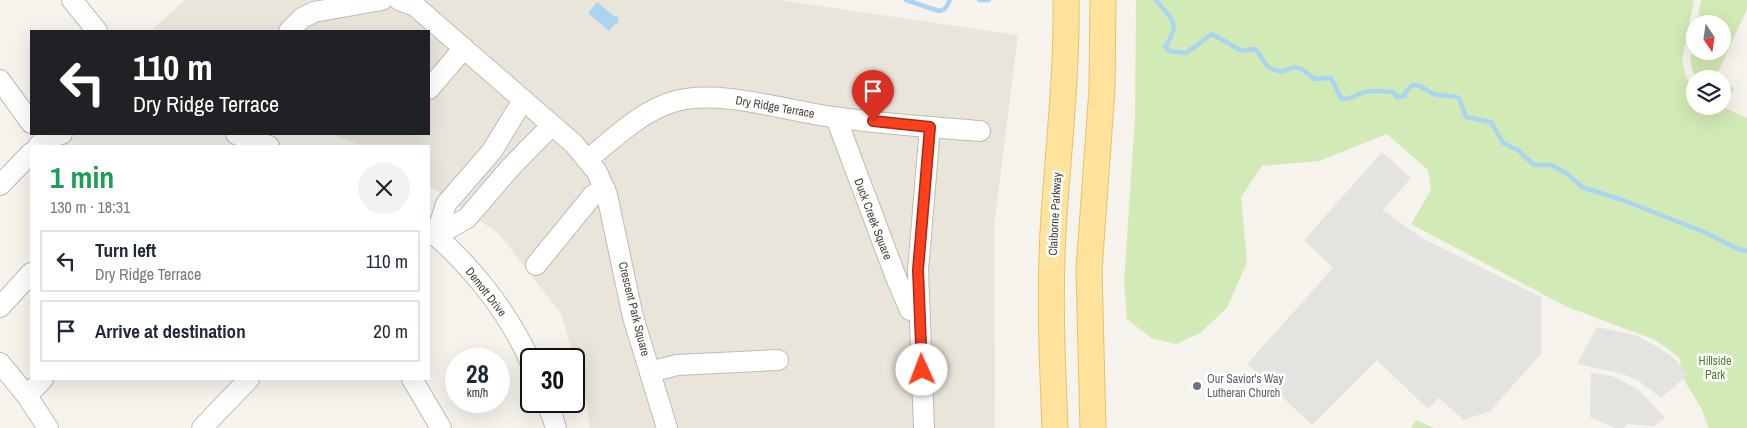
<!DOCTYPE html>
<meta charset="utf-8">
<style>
:root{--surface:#fff;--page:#f2f2f3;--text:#1f2937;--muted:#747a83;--line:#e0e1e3}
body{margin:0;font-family:"Archivo Narrow",sans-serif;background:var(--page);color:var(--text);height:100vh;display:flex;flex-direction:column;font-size:19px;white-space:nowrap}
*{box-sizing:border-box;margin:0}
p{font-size:16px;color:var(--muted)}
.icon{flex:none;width:28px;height:28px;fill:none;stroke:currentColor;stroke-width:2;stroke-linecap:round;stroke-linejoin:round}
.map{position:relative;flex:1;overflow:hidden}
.panel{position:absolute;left:30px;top:145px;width:400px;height:235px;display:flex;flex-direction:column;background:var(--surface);border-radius:0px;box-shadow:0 5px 20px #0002}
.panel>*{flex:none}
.banner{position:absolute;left:30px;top:30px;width:400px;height:105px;border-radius:0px;box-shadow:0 5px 20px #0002;background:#202124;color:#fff;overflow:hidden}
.needle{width:32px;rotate:167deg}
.tools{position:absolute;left:1686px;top:15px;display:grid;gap:10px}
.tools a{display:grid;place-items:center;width:45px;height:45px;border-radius:50%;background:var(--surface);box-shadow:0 5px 20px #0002;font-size:25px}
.speed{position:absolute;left:445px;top:348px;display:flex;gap:10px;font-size:25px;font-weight:700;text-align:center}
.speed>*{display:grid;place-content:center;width:65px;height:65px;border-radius:50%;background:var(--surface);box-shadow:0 5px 20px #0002;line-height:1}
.speed small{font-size:12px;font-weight:400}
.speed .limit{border:2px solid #111;border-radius:8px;background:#fff;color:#111}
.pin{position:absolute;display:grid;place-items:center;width:42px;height:42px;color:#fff;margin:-51px -21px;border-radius:50% 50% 50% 0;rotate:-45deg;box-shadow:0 0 5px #0007}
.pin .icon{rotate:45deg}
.me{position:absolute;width:55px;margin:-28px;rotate:358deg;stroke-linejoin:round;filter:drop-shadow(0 0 4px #0008)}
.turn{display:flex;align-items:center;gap:18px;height:105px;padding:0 20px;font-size:22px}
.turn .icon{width:65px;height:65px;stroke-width:2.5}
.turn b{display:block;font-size:35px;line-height:42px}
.round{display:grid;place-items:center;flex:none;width:52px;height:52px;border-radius:26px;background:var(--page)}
.overview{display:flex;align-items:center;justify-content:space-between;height:85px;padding:0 20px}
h1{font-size:30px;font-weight:700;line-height:38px;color:#1e9e55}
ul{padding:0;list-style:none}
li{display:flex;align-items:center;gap:15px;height:62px;margin:0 10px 8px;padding:0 10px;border:2px solid var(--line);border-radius:0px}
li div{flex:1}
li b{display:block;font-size:19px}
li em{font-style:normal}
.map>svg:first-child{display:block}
.residential{fill:#eae5da}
.green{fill:#d2eab5}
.parking{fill:#e5e3e0}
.water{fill:#a9d4f2}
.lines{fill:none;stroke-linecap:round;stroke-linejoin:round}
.stream{stroke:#a9d4f2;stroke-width:4.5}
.minor-casing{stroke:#c2bbae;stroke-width:22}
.major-casing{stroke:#e6c16a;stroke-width:27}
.minor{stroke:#fff;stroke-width:20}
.major{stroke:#ffe39c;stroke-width:25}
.route-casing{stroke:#a42913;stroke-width:12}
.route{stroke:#fc3f1d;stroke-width:9}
.worship-dot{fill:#6b7280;stroke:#fff;stroke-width:2}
.labels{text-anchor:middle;stroke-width:5;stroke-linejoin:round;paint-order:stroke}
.street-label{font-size:12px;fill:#4b4439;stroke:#fff}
.park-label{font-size:12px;fill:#4a7f2a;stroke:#fff}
.worship-label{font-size:12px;fill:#5b616d;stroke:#fff;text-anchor:start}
</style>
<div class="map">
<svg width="1747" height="428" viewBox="0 0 1747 428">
<rect width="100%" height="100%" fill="#f6f3ec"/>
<!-- residential -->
<polygon class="residential" points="185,0 779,0 1018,35 994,227 995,428 590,428 586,399 561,313 498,233 429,186 429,146 362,146 332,134 429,134 429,31 155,31 153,29"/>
<!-- green -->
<g class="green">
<polygon points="1136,0 1694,0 1682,60 1686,77 1695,91 1695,106 1721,106 1747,118 1747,428 1709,428 1701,408 1684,380 1679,357 1655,340 1565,306 1411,224 1431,190 1428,170 1387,134 1319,161 1262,166 1241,197 1247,262 1227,308 1200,333 1176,344 1151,338 1127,319 1124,284 1135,116"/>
<polygon points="1701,0 1747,0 1747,9 1715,79 1695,79 1690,60 1695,35 1695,51 1722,51 1722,24 1697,24"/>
<polygon points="1723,82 1734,88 1729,98 1725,100 1723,98"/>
<polygon points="1416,420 1434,428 1411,428"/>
</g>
<!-- parking -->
<g class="parking">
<polygon points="1382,152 1411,178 1383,210 1422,238 1541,297 1541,354 1490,411 1464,420 1439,398 1428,409 1377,360 1312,425 1247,364 1333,268 1304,240"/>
<polygon points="1597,327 1635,335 1658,347 1675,359 1687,375 1661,398 1639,381 1623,374 1577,364"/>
<polygon points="1591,373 1612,376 1639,390 1665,418 1654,426 1627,424 1623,428 1615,428 1590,417"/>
</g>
<!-- water -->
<polygon class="water" points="597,2 614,16 617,16 619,23 615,24 609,31 588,13"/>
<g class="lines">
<!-- stream -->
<g class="stream">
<polyline points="906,0 939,11 945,9 950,0"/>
<polyline points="979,0 989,0"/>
<path d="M1156 0C1173 21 1181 22 1165 47L1169 51 1186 53 1212 34 1242 51 1254 49C1263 54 1262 65 1272 69 1295 78 1287 54 1314 79L1331 78 1341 98C1350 100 1356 95 1364 92 1374 90 1384 91 1393 92L1397 97 1405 96V93L1412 85C1422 84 1425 91 1434 94 1442 96 1451 95 1459 98L1466 117 1491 122 1503 143 1518 150 1534 165H1551L1565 172 1582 187 1625 201 1704 232 1736 248 1747 251"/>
</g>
<defs>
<g id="minor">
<polyline points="72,0 97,31"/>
<polyline points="399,0 415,6 574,144 597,172 607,195 633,317 667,428"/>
<polyline points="289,31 302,18 314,12 382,0"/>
<polyline points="0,80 31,123"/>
<polyline points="429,89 464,48"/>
<polyline points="523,100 492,151 446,204 436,236 467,218 510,168 552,125"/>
<polyline points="836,118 897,280 910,310 920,312"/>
<polyline points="236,134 269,146"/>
<polyline points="38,146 45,139 62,134"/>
<path d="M588 159C615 138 642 110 676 101 720 89 787 111 833 117 882 124 931 127 980 131"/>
<polyline points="0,185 31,153"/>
<path d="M429 230C471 265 509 313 531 363"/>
<polyline points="536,265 593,195 605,189"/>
<polyline points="0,307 31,273"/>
<polyline points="0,363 27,396 48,428"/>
<polyline points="650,372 677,365 778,360"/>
<polyline points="412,379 441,428"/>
<polyline points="27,396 43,379"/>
<polyline points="547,401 556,428"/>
<polyline points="202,428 249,379"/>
<polyline points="924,428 918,270 930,127"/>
</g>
<g id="major">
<path d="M1055 428C1052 357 1049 286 1054 216 1059 143 1067 73 1066 0"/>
<polyline points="1093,428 1089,270 1102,89 1103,0"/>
</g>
</defs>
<!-- minor casing -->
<use href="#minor" class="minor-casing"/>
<!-- major casing -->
<use href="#major" class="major-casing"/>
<!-- minor -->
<use href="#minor" class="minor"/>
<!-- major -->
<use href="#major" class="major"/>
</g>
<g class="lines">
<defs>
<polyline id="route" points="873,121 930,127 918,270 922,370"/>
</defs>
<!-- route casing -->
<use href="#route" class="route-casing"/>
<!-- route -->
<use href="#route" class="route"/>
</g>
<!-- markers -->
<circle class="worship-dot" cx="1197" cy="386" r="5"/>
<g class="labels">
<!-- street labels -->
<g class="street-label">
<text transform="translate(775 107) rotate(10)" y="4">Dry Ridge Terrace</text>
<text transform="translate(1055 214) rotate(-87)" y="4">Claiborne Parkway</text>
<text transform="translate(873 219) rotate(69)" y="4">Duck Creek Square</text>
<text transform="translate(486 292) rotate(52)" y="4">Demott Drive</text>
<text transform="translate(634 309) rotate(76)" y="4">Crescent Park Square</text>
</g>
<!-- park labels -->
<g class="park-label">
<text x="1715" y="365">Hillside<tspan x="1715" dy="14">Park</tspan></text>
</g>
<!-- worship labels -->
<g class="worship-label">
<text x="1207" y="383">Our Savior's Way<tspan x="1207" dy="14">Lutheran Church</tspan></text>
</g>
</g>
</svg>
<div class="tools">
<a><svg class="needle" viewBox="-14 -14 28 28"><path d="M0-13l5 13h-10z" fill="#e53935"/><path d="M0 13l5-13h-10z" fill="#747a83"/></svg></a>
<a><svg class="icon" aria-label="layers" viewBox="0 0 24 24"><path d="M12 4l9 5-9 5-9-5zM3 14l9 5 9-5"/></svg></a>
</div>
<div class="speed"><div>28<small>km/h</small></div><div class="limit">30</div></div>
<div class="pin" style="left:873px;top:121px;background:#d93025"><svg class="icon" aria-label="arrive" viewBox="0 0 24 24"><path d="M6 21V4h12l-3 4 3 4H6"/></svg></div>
<svg class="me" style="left:922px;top:370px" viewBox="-20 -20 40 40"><circle r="19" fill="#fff"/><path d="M0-13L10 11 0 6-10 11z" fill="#fc3f1d"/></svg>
<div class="banner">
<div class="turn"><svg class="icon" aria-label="left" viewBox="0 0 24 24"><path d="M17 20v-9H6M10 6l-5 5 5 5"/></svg><div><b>110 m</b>Dry Ridge Terrace</div></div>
</div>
<section class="panel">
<div class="overview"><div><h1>1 min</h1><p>130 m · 18:31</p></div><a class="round"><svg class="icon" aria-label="close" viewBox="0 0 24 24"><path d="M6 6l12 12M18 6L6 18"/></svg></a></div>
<ul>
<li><svg class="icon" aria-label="left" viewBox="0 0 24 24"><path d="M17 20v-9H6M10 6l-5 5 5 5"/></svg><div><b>Turn left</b><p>Dry Ridge Terrace</p></div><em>110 m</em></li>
<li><svg class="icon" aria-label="arrive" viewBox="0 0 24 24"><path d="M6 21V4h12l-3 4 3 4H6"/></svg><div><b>Arrive at destination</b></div><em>20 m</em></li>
</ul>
</section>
</div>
